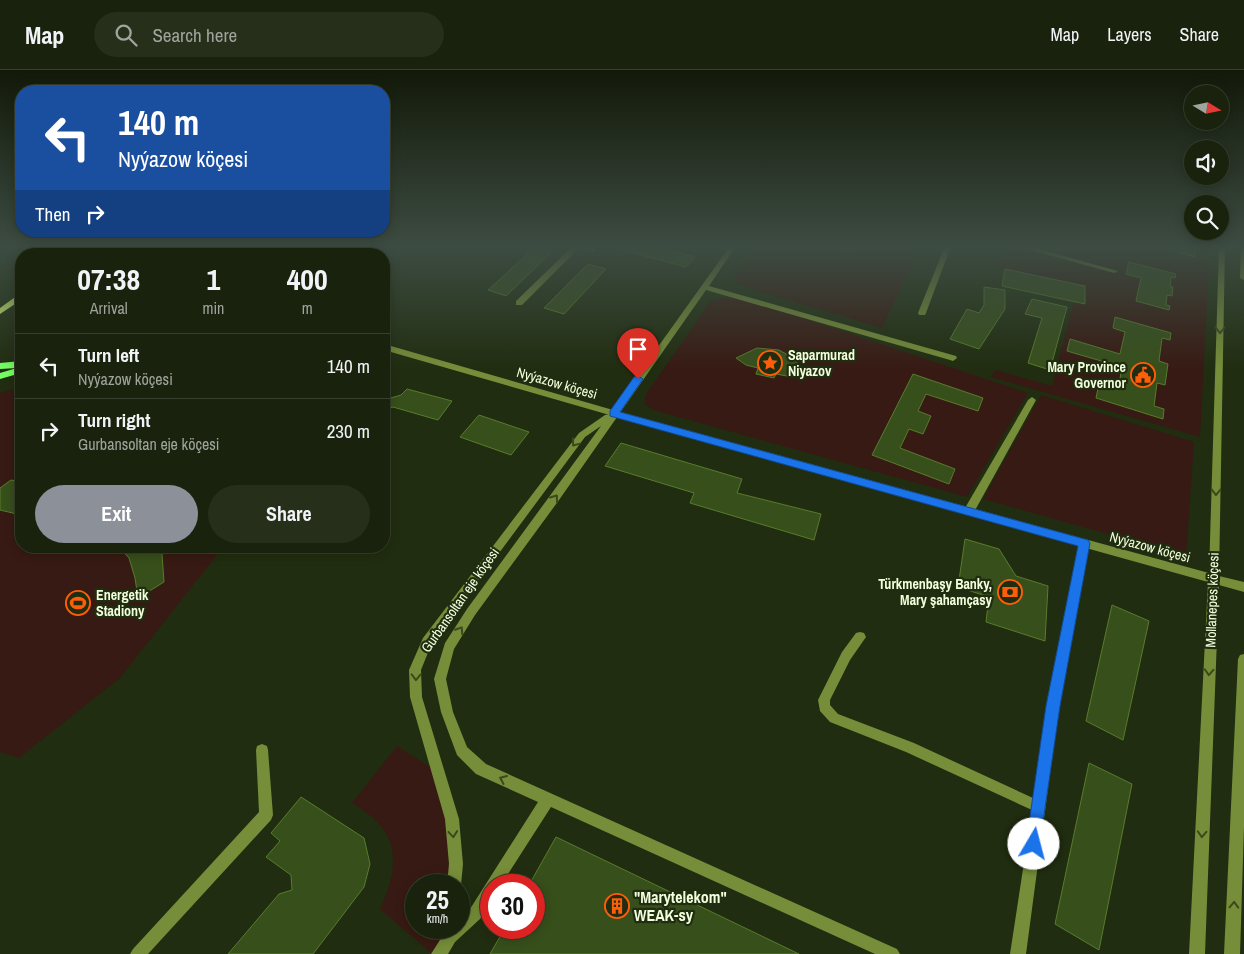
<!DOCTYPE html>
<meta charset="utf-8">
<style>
:root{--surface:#19220c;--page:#262f1a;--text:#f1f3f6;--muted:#9fa49d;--line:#373f2d;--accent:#8c9099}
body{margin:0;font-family:"Archivo Narrow",sans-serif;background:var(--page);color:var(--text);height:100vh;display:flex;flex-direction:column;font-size:19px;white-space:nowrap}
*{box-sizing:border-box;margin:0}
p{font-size:16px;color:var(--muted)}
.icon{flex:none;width:28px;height:28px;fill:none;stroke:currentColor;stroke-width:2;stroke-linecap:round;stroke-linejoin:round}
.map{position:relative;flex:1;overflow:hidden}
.side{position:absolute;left:15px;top:178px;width:375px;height:305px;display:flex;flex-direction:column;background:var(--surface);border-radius:20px;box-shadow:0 2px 12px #0003,0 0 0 1px var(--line)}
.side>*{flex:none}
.guide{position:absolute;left:15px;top:15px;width:375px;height:152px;border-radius:20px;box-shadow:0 2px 12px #0003,0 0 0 1px var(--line);background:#1a4fa0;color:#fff;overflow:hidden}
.needle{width:32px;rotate:100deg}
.fabs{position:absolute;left:1184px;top:15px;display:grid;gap:10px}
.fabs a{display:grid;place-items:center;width:45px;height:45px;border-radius:50%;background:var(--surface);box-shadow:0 2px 12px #0003,0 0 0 1px var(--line);font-size:25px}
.speed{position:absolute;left:405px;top:804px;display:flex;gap:10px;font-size:25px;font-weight:700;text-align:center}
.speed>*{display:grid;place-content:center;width:65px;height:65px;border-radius:50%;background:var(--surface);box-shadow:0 2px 12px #0003,0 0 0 1px var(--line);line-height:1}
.speed small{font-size:12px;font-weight:400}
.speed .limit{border:8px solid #d22;background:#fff;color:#111}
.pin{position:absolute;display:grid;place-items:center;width:42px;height:42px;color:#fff;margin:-51px -21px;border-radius:50% 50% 50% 0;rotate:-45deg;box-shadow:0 0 5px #0007}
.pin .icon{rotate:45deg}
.me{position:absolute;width:55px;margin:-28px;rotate:8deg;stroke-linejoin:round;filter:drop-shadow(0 0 4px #0008)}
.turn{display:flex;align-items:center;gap:18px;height:105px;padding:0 20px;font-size:22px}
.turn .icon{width:65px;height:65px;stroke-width:2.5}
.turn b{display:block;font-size:35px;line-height:42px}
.then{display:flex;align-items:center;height:48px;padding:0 20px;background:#0003;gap:10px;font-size:19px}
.eta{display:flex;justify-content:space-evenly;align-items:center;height:85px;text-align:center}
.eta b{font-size:30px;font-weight:700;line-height:35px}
.cta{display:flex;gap:10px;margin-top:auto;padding:10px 20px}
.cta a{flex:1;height:58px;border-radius:30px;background:var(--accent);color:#fff;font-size:20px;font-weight:700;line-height:58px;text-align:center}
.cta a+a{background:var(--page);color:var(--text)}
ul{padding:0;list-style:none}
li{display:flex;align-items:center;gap:15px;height:65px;padding:0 20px;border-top:1px solid var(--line)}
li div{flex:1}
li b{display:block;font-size:19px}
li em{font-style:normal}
header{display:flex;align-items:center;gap:30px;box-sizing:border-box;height:70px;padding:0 25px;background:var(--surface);border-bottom:1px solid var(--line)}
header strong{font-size:24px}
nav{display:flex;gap:28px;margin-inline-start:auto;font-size:18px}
.search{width:350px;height:45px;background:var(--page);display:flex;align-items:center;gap:12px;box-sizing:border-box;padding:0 18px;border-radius:28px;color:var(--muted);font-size:19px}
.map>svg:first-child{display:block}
.green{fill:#371a13}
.building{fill:#374f1b;stroke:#587c2c}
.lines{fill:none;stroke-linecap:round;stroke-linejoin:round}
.minor{fill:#768e39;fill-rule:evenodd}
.tertiary{fill:#768e39;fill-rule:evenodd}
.secondary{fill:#d9ff73;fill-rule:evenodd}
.primary{fill:#76ff63;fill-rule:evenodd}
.oneway{stroke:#3b4a1c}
.route{fill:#1a73e8;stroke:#114b97}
.labels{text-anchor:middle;stroke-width:4.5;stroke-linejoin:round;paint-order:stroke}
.poi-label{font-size:14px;font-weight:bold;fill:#f2ffdc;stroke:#212d10;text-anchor:start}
.street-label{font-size:14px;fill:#f2ffdc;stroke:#212d10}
.near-poi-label{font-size:16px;font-weight:bold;fill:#f2ffdc;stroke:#212d10;text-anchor:start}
</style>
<header>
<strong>Map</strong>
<div class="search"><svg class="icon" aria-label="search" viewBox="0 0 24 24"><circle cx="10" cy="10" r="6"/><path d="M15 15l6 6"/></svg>Search here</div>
<nav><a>Map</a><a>Layers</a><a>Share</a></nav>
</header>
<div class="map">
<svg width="1244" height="884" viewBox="0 0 1244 884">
<rect width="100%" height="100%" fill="#212d10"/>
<!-- green -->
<g class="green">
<polygon points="756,176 921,176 882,258 742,216 736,212 734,206"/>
<polygon points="1003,176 1210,176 1200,367 991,307 995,300 1052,316 1072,238 1085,217 997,198"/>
<polygon points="734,225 1028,323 967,427 653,340 644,333 646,324 711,231"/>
<polygon points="21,317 21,476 224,476 120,608 19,688 0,682 0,323"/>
<polygon points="1041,325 1194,372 1186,486 983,429"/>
<path d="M397 676 438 702 452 749 454 815H416V858H451L450 867 432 884 380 839C401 792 400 761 352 733Z"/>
</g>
<!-- building -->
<g class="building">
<polygon points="134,176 177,176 210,184 146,184 128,179"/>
<polygon points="266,176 286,176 274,184 253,184"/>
<polygon points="622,176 654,176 695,187 686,197 619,179"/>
<polygon points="839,176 855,176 853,182 838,178"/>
<polygon points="1168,176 1191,176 1195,178 1195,187 1177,182"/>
<polygon points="534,178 551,183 506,226 488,220"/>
<polygon points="1129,192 1176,204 1175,208 1171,207 1170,216 1173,217 1172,226 1167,225 1166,235 1170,236 1169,240 1136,231 1141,208 1126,204"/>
<polygon points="588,194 606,199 564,244 544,238"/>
<polygon points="1005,199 1085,216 1085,234 1002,216"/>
<polygon points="984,217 1005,220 1005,239 979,279 950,269 967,239 979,243 984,235"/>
<polygon points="1032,229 1067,237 1050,300 1028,293 1042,248 1025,244"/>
<polygon points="1115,247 1171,263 1170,270 1162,268 1159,291 1168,294 1165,315 1157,313 1154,336 1164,339 1163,349 1096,328 1099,314 1118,320 1122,297 1067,281 1070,269 1120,284 1125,262 1113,258"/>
<polygon points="757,278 779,280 788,285 800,295 804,304 799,303 787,306 776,304 774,308 756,304 758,298 746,295 736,288"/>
<polygon points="913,304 983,328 978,341 926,324 918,341 931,346 923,364 909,359 900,378 955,399 949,414 872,385"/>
<polygon points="407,319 452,331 438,350 393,337 384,340 384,330 401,325"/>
<polygon points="479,345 529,362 511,385 460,367"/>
<polygon points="621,373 742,409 737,423 821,444 814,470 690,433 694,423 605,396"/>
<polygon points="11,410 21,412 21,445 0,440 0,418"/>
<polygon points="965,469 999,479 1016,506 1048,516 1045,571 986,552 989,527 958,517"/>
<polygon points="118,476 157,476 162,484 164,512 138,528 135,508 129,488"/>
<polygon points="1112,535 1149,551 1123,670 1086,651"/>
<polygon points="1089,693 1132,714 1099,880 1055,854"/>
<polygon points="301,727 364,768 370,794 364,817 313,884 228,884 279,824 292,820 291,805 266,787 280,771 271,763"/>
<polygon points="556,767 799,884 490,884 505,858 534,858 534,815 529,815"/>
</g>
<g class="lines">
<!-- minor -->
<g class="minor">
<polygon points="573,176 586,176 596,180 593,182 579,178 522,235 516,235 516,231"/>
<polygon points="730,176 736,176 709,216 956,286 957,288 953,291 950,290 706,220 559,430 475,545 454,579 446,609 453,642 467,677 486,694 897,879 900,884 875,884 551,737 501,815 491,815 491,831 480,849 455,872 448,884 431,884 445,862 449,858 459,858 459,849 470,839 538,732 476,704 457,685 441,642 434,609 445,573 467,539 601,356 585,367 431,575 421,600 422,627 459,749 463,794 461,815 459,820 459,815 447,815 449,794 445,749 410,627 409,600 423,568 579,363 605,345 610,344"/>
<polygon points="945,176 951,176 926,243 925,245 919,245 918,243"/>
<polygon points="1016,176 1027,176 1118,201 1114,203"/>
<polygon points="1032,327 1036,330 973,444 965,444 964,441 965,438 1028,330"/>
<polygon points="1084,469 1088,470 1089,473 1059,636 1026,884 1010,884 1032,740 906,682 830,652 820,641 818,630 842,582 856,563 860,562 864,563 866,567 850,590 830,630 830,635 838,644 914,673 1033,728 1047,636 1079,473 1080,470"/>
<polygon points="262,674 267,676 268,680 273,745 271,750 148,884 130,884 133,879 259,742 256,680 257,676"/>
</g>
<!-- tertiary -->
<g class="tertiary">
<polygon points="369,176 376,176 368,184 360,184"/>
<polygon points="1219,176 1225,176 1219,506 1244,512 1244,522 1219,515 1205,884 1189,884 1208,512 613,346 384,280 384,274 613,340 1209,503"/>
<polygon points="1241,176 1244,176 1244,210 1240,208"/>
<polygon points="1244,584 1244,757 1240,884 1224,884 1238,589 1240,585"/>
</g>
<!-- secondary -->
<g class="secondary">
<polygon points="89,176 96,176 87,184 79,184"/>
<polygon points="18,225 21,225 21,230 0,244 0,238"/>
</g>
<!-- primary -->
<g class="primary">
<polygon points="347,176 357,176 346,184 335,184"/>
<polygon points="21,291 21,303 0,309 0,303 17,298 0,299 0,293"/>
</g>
</g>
<!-- one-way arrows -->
<defs><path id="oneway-chevron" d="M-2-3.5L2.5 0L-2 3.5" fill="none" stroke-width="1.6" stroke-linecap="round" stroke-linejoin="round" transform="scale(1.25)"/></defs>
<g class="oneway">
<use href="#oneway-chevron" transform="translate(1220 260) rotate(91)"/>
<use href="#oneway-chevron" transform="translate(575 373) rotate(127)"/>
<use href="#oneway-chevron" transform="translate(1216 422) rotate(91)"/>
<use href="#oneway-chevron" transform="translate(555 428) rotate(-54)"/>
<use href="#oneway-chevron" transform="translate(460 560) rotate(-57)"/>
<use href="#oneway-chevron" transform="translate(1209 602) rotate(93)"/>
<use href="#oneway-chevron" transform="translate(416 607) rotate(91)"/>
<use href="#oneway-chevron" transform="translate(503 709) rotate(-156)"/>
<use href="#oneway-chevron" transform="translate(453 764) rotate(85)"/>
<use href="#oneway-chevron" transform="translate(1202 764) rotate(93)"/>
<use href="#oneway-chevron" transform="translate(1234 835) rotate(-88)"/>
</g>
<!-- sky -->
<linearGradient id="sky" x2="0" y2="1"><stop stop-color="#121909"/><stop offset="0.59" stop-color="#3d4c42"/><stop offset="1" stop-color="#3d4c42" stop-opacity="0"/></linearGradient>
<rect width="1244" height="300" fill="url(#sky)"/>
<!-- route -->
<polygon class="route" points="638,306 643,309 620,342 1088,470 1090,473 1060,636 1039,779 1034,782 1028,779 1026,774 1046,636 1078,476 610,346 610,341 634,307"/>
<!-- icons -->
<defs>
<symbol id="sight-ring" viewBox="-11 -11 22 22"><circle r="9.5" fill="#212d10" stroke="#ff5e08" stroke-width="1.5"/><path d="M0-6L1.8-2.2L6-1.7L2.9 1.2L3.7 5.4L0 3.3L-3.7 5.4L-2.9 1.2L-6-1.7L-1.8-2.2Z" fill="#ff5e08"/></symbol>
<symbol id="civic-ring" viewBox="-11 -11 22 22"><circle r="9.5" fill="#212d10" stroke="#ff5e08" stroke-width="1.5"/><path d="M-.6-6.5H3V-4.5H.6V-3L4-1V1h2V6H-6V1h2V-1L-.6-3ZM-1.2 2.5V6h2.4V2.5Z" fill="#ff5e08"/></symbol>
<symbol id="bank-ring" viewBox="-11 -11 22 22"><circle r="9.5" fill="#212d10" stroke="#ff5e08" stroke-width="1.5"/><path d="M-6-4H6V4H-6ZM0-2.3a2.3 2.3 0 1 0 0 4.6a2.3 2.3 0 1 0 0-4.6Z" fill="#ff5e08"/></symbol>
<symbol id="stadium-ring" viewBox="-11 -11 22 22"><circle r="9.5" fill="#212d10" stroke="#ff5e08" stroke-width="1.5"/><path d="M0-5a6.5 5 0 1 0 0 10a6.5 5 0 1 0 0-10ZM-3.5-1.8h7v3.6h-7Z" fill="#ff5e08"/></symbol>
<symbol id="building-ring" viewBox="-11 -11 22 22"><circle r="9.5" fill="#212d10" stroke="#ff5e08" stroke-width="1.5"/><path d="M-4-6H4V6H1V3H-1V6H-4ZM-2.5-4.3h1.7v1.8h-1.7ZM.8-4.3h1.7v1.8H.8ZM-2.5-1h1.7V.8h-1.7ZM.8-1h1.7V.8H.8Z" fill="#ff5e08"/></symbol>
</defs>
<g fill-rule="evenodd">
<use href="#sight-ring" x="756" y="279" width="28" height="28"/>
<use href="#civic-ring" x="1129" y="291" width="28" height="28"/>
<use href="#bank-ring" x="996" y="508" width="28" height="28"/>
<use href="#stadium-ring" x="64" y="519" width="28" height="28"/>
<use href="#building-ring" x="603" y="822" width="28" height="28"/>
</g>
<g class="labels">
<!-- poi labels -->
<g class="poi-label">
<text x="788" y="290">Saparmurad<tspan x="788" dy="16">Niyazov</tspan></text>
<text x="1126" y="302" text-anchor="end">Mary Province<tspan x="1126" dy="16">Governor</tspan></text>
<text x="992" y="519" text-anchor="end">Türkmenbaşy Banky,<tspan x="992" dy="16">Mary şahamçasy</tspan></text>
<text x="96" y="530">Energetik<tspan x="96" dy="16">Stadiony</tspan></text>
</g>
<!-- street labels -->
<g class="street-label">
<text transform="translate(557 313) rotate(16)" y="5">Nyýazow köçesi</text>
<text transform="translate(1150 477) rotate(15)" y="5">Nyýazow köçesi</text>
<text transform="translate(460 530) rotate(-55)" y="5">Gurbansoltan eje köçesi</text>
<text transform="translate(1212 530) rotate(-88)" y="5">Mollanepes köçesi</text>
</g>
<!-- near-poi labels -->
<g class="near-poi-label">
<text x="634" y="833">"Marytelekom"<tspan x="634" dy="18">WEAK-sy</tspan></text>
</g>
</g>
</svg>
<div class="fabs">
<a><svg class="needle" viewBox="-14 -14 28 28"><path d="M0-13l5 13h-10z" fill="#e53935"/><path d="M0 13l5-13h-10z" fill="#9fa49d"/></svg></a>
<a><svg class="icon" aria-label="sound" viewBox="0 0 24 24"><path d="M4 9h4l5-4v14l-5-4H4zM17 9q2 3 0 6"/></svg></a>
<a><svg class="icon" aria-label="search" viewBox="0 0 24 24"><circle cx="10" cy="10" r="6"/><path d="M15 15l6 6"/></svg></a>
</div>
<div class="speed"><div>25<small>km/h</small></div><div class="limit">30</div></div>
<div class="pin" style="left:638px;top:309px;background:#d93025"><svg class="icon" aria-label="arrive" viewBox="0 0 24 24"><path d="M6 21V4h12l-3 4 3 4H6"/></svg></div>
<svg class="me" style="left:1034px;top:774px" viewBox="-20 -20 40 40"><circle r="19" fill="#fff"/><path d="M0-13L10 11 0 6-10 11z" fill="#1a73e8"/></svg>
<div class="guide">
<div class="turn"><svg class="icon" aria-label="left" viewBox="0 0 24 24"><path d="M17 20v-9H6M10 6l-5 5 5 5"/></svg><div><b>140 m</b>Nyýazow köçesi</div></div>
<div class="then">Then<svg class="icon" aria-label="right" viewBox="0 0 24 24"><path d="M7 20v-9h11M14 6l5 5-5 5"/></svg></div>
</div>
<section class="side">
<div class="eta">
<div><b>07:38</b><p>Arrival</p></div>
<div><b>1</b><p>min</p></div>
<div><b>400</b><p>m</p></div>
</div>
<ul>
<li><svg class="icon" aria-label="left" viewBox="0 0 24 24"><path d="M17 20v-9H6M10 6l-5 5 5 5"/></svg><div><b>Turn left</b><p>Nyýazow köçesi</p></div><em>140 m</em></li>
<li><svg class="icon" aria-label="right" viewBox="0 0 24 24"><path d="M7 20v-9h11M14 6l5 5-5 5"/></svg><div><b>Turn right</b><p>Gurbansoltan eje köçesi</p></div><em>230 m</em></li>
</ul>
<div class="cta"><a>Exit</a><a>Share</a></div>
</section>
</div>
